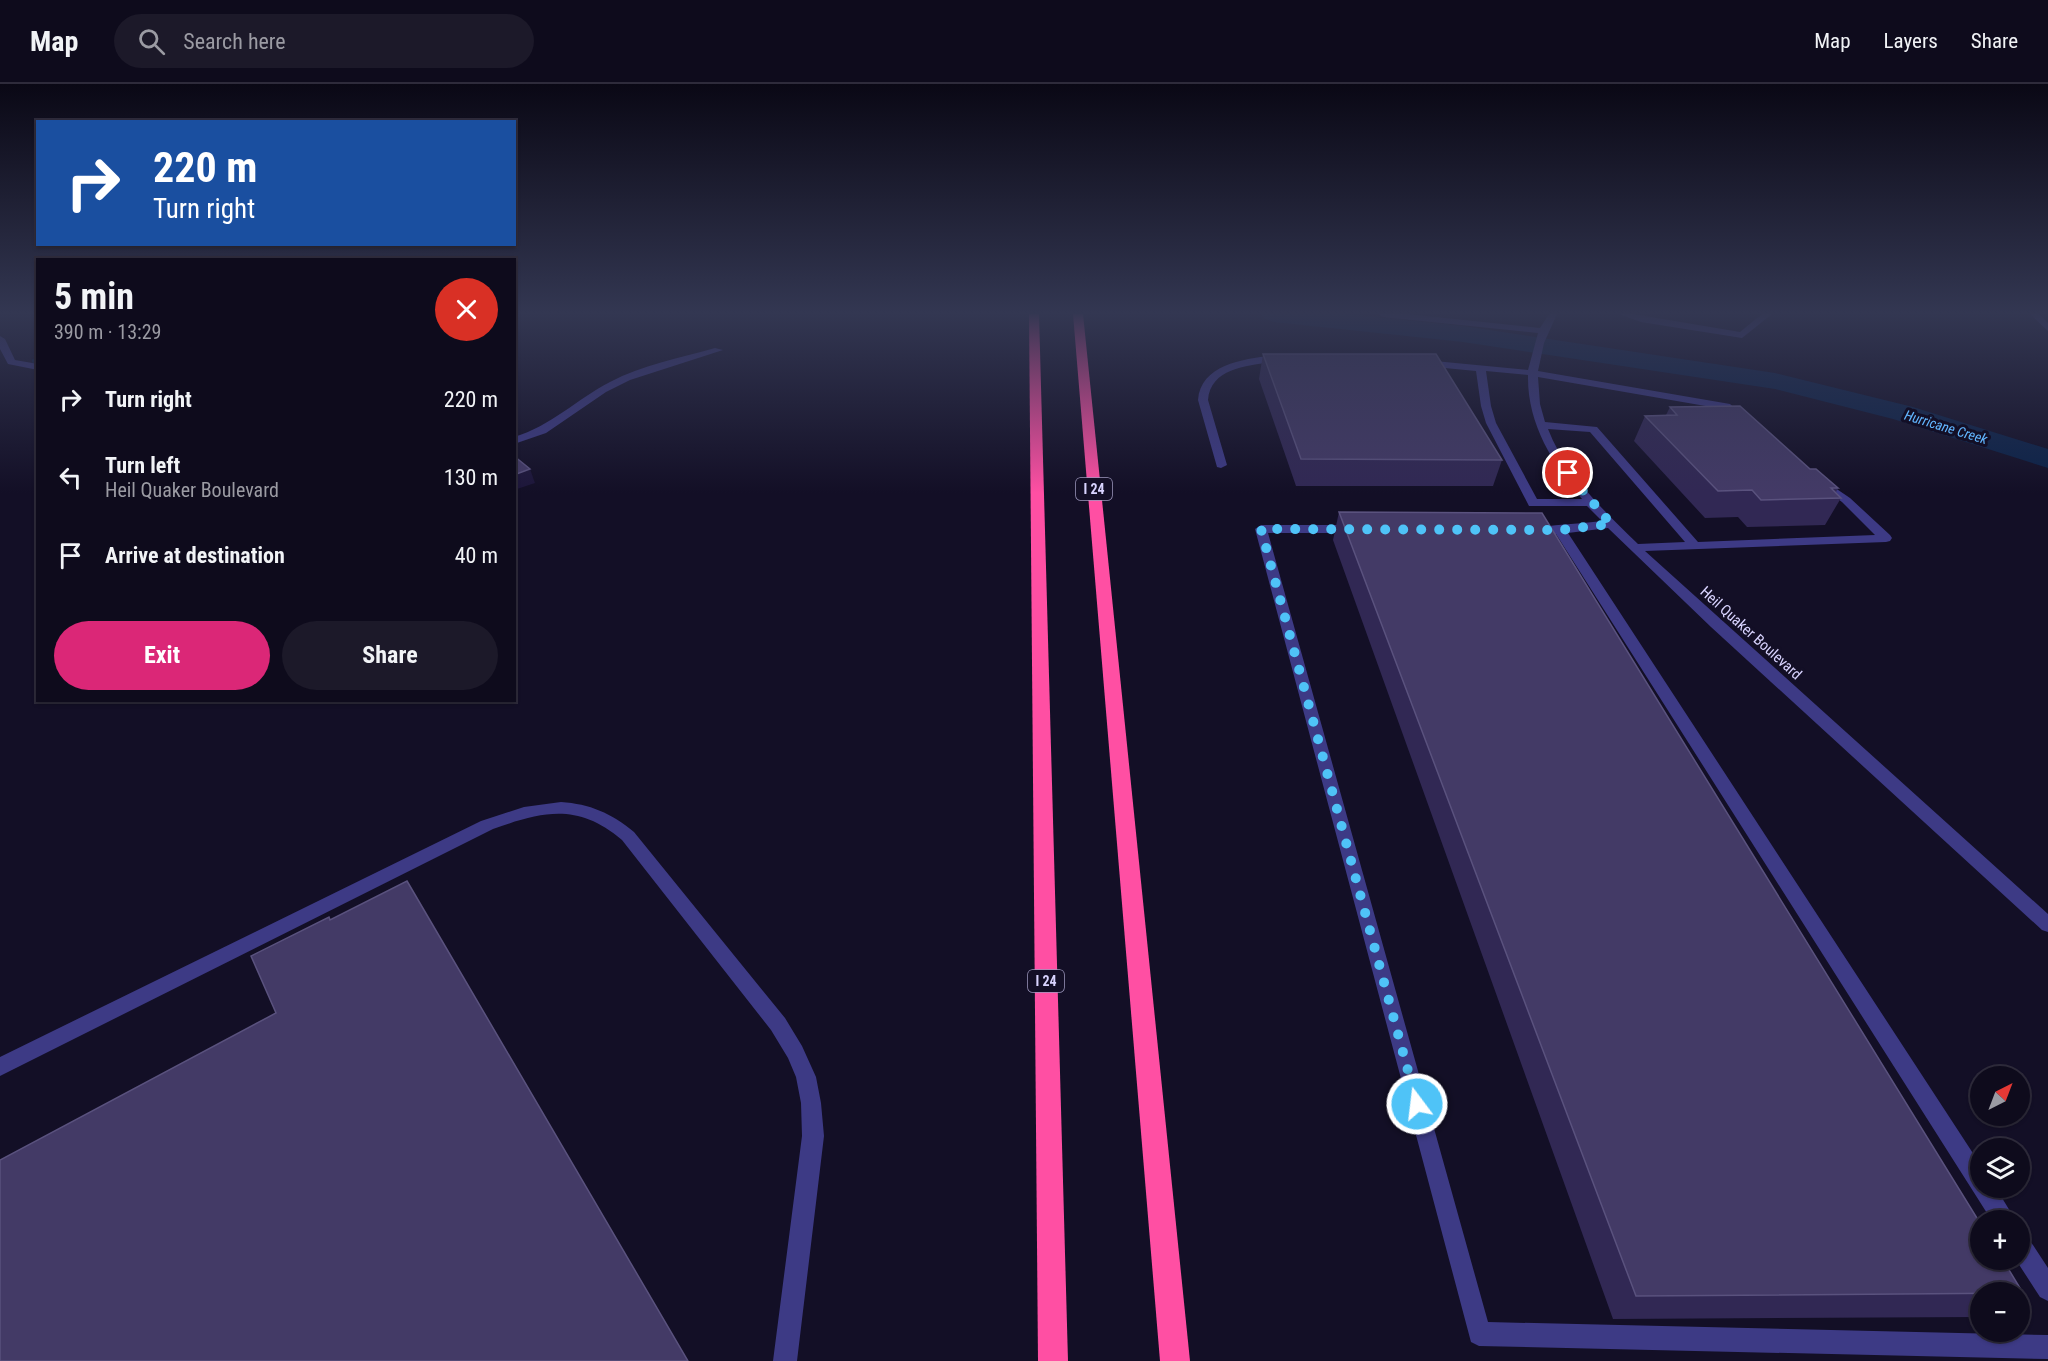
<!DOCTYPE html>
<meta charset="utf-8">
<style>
:root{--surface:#0e0b1c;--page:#1c1929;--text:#f1f3f6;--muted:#9b9ba3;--line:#2e2b3b;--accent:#db2777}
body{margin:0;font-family:"Roboto Condensed",sans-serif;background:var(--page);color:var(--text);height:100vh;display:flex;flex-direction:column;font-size:22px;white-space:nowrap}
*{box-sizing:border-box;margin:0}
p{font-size:20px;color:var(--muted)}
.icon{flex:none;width:33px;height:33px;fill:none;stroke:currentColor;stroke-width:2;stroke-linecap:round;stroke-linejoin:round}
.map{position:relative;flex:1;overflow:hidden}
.panel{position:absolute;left:36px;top:174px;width:480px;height:444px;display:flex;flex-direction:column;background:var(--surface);border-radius:0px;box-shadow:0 2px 4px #0004,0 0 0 2px var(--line)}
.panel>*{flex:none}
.hud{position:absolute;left:36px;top:36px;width:480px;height:126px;border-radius:0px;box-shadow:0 2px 4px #0004,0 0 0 2px var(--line);background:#1a4fa0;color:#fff;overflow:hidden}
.needle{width:39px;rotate:42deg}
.controls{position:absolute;left:1970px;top:982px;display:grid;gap:12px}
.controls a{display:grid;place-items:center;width:60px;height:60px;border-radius:50%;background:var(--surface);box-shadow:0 2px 4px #0004,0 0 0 2px var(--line);font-size:30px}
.pin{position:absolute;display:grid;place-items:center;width:51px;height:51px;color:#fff;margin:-26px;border:3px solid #fff;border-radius:50%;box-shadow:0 2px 6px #0007}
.me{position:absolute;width:66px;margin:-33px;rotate:345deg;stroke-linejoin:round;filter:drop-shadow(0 0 4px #0008)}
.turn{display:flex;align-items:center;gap:21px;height:126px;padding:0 18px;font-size:27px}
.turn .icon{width:78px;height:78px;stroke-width:2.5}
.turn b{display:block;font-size:42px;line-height:51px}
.round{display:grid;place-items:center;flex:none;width:63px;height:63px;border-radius:32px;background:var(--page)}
.overview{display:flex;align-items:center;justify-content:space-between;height:102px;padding:0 18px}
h1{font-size:36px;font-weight:700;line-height:45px}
.primary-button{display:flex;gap:12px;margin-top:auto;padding:12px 18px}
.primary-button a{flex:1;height:69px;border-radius:36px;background:var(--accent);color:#fff;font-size:24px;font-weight:700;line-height:69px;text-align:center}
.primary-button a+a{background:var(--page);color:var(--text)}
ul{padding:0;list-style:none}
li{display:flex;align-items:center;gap:18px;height:78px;padding:0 18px}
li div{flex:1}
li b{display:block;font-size:22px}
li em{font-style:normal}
header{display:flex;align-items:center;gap:36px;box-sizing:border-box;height:84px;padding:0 30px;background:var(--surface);border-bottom:2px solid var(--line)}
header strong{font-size:28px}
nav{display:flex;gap:33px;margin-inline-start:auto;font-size:21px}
.search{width:420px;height:54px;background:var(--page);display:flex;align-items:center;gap:15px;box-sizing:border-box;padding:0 21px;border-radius:33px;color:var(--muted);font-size:22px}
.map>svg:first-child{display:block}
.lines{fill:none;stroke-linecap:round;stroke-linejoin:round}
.stream{stroke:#0c2248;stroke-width:4.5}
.river{fill:#0c2248;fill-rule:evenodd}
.minor{fill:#3d3a85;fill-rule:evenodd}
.highway{fill:#ff4fa3;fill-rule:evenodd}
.wall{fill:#312854}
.shaded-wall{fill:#1d163a}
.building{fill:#433a66;stroke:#5a527e;stroke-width:1.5}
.route{stroke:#4fc3f7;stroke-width:10;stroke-dasharray:0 18}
.labels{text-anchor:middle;stroke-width:6;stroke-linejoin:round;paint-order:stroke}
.far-water-label{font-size:14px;font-style:italic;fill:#62b6ff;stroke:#130f26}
.shield{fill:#130f26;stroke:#9e99be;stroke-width:1.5}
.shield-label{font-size:14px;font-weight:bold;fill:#d9d4ff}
.street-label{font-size:15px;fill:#d9d4ff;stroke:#130f26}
</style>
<header>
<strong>Map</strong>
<div class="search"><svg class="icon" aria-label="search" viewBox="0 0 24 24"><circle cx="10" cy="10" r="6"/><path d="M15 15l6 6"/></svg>Search here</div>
<nav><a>Map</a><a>Layers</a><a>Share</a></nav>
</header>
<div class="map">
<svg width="2048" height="1277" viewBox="0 0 2048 1277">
<rect width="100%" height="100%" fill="#130f26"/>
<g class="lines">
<!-- stream -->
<polyline class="stream" points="34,277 38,277"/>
<!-- river -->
<polygon class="river" points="1261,230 1345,230 1463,242 1775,289 1913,323 2048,365 2048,384 1893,335 1775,305 1463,258 1274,238 1265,235"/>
<!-- minor -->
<g class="minor">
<path d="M1378 230H1407L1540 244 1549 230H1557L1544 259 1538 287 1730 320 1745 333V337H1737L1723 325 1538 293 1540 320 1545 338 1597 343 1698 458 1875 451 1842 418 1815 398 1813 396 1819 393 1850 414 1890 451 1892 454 1890 457 1886 458 1645 467 2048 830V848L2042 846 1711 543 1608 444 1568 449 1980 1080V1104H1996L2016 1137H1992L1556 450H1533L1527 446C1532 442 1589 439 1602 437L1587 422H1529L1486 339 1481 322 1476 287 1424 282 1419 279 1424 276 1528 286 1538 249 1383 233ZM1486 287 1528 291C1527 339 1552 379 1582 415H1537L1496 339 1491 322ZM1548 345 1590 348 1685 458 1638 460C1603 426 1566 391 1548 345Z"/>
<polygon points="1619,230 1633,230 1740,248 1762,230 1772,230 1742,254 1641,238"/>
<polygon points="2030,230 2039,230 2048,239 2048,247"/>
<polygon points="0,252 5,255 15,276 38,280 38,286 8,280 0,265"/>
<path d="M715 264 723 266 630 296 606 308 546 349 514 360V353C551 342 577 315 610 298 642 281 679 274 715 264Z"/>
<path d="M1280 271 1285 274 1283 276C1256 282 1211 280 1208 316L1227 381 1221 384 1217 383 1198 316C1201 278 1250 274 1280 271Z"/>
<polygon points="1261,441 1353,441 1359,445 1353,449 1268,449 1488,1238 2048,1251 2048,1275 1479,1262 1471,1258 1255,445"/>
<path d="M561 718C590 720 611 729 634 748L785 934 802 962 816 993 821 1019 824 1052 797 1277H773L802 1052 801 1019 796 993 788 974 771 946 622 756C578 719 544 727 493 745L0 992V973L481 737 524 723Z"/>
<polygon points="2019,1149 2027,1152 2048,1184 2048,1217 2040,1213 2016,1176 2019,1176"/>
</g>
<!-- highway -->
<g class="highway">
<polygon points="1029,230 1039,230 1068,1277 1038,1277"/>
<polygon points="1073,230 1083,230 1190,1277 1160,1277"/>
</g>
</g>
<!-- wall -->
<g class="wall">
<polygon points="1263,270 1502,376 1493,402 1296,402 1259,295"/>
<polygon points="1670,323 1810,385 1838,404 1836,408 1841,414 1825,441 1747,443 1738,433 1705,434 1634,357 1645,332 1666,331"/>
<polygon points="1339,428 2023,1209 2019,1212 2019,1209 1980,1210 1980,1233 1613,1235 1333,456"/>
</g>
<!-- shaded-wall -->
<polygon class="shaded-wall" points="530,385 535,399 514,406 514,391"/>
<!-- building -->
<g class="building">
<polygon points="1263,270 1436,270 1502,376 1301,375"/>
<polygon points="1740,322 1810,385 1816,385 1838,404 1831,404 1841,414 1761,416 1752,406 1718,407 1645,332 1677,331 1670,323"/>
<polygon points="514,372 530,385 514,391"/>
<polygon points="1339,428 1542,429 1980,1139 1980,1176 2003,1176 2023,1209 1636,1212"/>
<polygon points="407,797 688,1277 0,1277 0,1076 276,929 251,872 329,833 330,836"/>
</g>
<!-- sky -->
<linearGradient id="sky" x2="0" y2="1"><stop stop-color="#0a0815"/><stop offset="0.56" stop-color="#333752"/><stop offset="1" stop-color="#333752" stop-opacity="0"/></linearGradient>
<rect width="2048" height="409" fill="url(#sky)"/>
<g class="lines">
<!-- route -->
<polyline class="route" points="1417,1020 1261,445 1560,446 1611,440 1568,389"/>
</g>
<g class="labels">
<!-- far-water labels -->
<g class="far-water-label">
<text transform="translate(1946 343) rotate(17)" y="5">Hurricane Creek</text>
</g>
<!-- shield labels -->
<g class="shield">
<rect x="1076" y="394" width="36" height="22" rx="4.5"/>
<rect x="1028" y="886" width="36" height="22" rx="4.5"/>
</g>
<g class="shield-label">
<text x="1094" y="410">I 24</text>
<text x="1046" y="902">I 24</text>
</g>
<!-- street labels -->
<g class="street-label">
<text transform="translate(1751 549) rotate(42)" y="5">Heil Quaker Boulevard</text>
</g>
</g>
</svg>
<div class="controls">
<a><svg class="needle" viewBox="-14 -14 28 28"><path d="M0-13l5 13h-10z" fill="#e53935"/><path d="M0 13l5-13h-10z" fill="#9b9ba3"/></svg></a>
<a><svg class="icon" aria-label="layers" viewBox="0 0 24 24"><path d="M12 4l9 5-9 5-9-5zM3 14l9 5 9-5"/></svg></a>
<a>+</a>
<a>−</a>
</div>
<div class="pin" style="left:1568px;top:389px;background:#d93025"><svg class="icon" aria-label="arrive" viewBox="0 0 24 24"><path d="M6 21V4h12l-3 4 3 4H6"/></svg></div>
<svg class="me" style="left:1417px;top:1020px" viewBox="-20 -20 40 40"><circle r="17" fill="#4fc3f7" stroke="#fff" stroke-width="3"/><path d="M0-11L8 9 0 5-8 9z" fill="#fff"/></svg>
<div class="hud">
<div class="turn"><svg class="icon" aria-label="right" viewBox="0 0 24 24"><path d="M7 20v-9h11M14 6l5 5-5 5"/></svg><div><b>220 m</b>Turn right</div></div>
</div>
<section class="panel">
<div class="overview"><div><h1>5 min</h1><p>390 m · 13:29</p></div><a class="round" style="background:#d93025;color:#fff"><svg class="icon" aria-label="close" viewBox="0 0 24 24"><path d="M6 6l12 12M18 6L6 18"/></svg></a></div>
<ul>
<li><svg class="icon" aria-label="right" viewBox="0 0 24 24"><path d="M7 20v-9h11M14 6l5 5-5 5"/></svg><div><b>Turn right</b></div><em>220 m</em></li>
<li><svg class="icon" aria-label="left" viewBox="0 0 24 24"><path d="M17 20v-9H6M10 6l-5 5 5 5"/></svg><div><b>Turn left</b><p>Heil Quaker Boulevard</p></div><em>130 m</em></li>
<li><svg class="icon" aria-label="arrive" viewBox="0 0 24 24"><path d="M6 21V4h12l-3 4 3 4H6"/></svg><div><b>Arrive at destination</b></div><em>40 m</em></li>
</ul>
<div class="primary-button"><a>Exit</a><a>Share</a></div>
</section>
</div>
